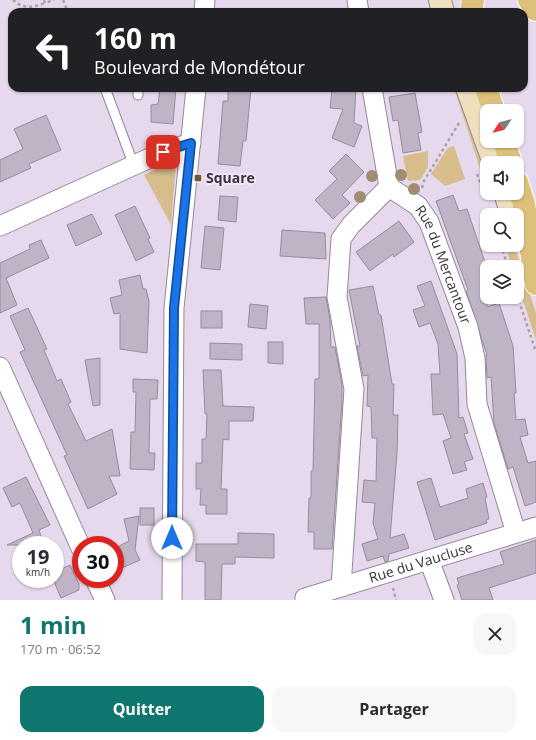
<!DOCTYPE html>
<html lang="fr">
<meta charset="utf-8">
<style>
:root{--surface:#fff;--page:#f7f7f7;--text:#2b2b33;--muted:#7c7c81;--accent:#0f766e}
body{margin:0;font-family:"Open Sans",sans-serif;background:var(--page);color:var(--text);height:100vh;display:flex;flex-direction:column;font-size:15px;white-space:nowrap}
*{box-sizing:border-box;margin:0}
p{font-size:13px;color:var(--muted)}
.icon{flex:none;width:22px;height:22px;fill:none;stroke:currentColor;stroke-width:2;stroke-linecap:round;stroke-linejoin:round}
.map{position:relative;height:600px;overflow:hidden}
.details{display:flex;flex-direction:column;background:var(--surface);flex:1}
.details>*{flex:none}
.hud{position:absolute;left:8px;top:8px;width:520px;height:84px;border-radius:12px;box-shadow:0 1px 3px #0004;background:#202124;color:#fff;overflow:hidden}
.needle{width:26px;rotate:234deg}
.fabs{position:absolute;left:480px;top:104px;display:grid;gap:8px}
.fabs a{display:grid;place-items:center;width:44px;height:44px;border-radius:8px;background:var(--surface);box-shadow:0 1px 3px #0004;font-size:20px}
.speed{position:absolute;left:12px;top:536px;display:flex;gap:8px;font-size:20px;font-weight:700;text-align:center}
.speed>*{display:grid;place-content:center;width:52px;height:52px;border-radius:50%;background:var(--surface);box-shadow:0 1px 3px #0004;line-height:1}
.speed small{font-size:10px;font-weight:400}
.speed .limit{border:6px solid #d22;background:#fff;color:#111}
.pin{position:absolute;display:grid;place-items:center;width:34px;height:34px;color:#fff;margin:-17px;border-radius:8px;box-shadow:0 2px 6px #0006}
.me{position:absolute;width:44px;margin:-22px;rotate:0deg;stroke-linejoin:round;filter:drop-shadow(0 0 3px #0008)}
.turn{display:flex;align-items:center;gap:14px;height:84px;padding:0 20px;font-size:18px}
.turn .icon{width:52px;height:52px;stroke-width:2.5}
.turn b{display:block;font-size:28px;line-height:34px}
.round{display:grid;place-items:center;flex:none;width:42px;height:42px;border-radius:12px;background:var(--page)}
.headline{display:flex;align-items:center;justify-content:space-between;height:68px;padding:0 20px}
h1{font-size:24px;font-weight:700;line-height:30px;color:var(--accent)}
.cta{display:flex;gap:8px;margin-top:auto;padding:8px 20px}
.cta a{flex:1;height:46px;border-radius:12px;background:var(--accent);color:#fff;font-size:16px;font-weight:700;line-height:46px;text-align:center}
.cta a+a{background:var(--page);color:var(--text)}
.map>svg:first-child{display:block}
.green{fill:#d7bd8c}
.building{fill:#bfb3c6;stroke:#978b9e}
.lines{fill:none;stroke-linecap:round;stroke-linejoin:round}
.lane-casing{stroke:#94889b;stroke-width:11}
.street-casing{stroke:#94889b;stroke-width:21}
.secondary-casing{stroke:#94889b;stroke-width:24}
.primary-casing{stroke:#fff;stroke-width:24}
.path{stroke:#aba0b0;stroke-width:2.5;stroke-dasharray:3 3;stroke-linecap:butt}
.lane{stroke:#fff;stroke-width:9}
.street{stroke:#fff;stroke-width:19}
.secondary{stroke:#eee0bc;stroke-width:22}
.primary{stroke:#ddc17a;stroke-width:22}
.tree{fill:#a18d73}
.route-casing{stroke:#114b97;stroke-width:10}
.route{stroke:#1a73e8;stroke-width:7}
.poi-dot{fill:#725b2b;stroke:#f3e6fa;stroke-width:1.5}
.labels{text-anchor:middle;stroke-width:4;stroke-linejoin:round;paint-order:stroke}
.poi-label{font-size:14px;font-weight:bold;fill:#39343c;stroke:#f3e6fa;text-anchor:start}
.street-label{font-size:14px;fill:#39343c;stroke:#f3e6fa}
</style>
<div class="map">
<svg width="536" height="600" viewBox="0 0 536 600">
<rect width="100%" height="100%" fill="#e6d9ed"/>
<!-- green -->
<g class="green">
<polygon points="454,88 463,88 487,163 487,190"/>
<polygon points="454,146 465,179 445,186 431,174 448,148"/>
<polygon points="428,151 428,167 420,180 408,181 403,156"/>
<polygon points="171,162 176,164 171,225 144,175"/>
<polygon points="505,245 514,245 536,313 536,340 517,282 517,267 512,267"/>
</g>
<!-- building -->
<g class="building">
<polygon points="160,88 176,88 173,124 151,122 151,105 158,104"/>
<polygon points="228,88 251,88 246,141 243,141 240,166 218,164 223,101 228,101"/>
<polygon points="351,88 356,88 354,123 362,126 354,147 332,138 343,109 330,108 332,90 350,91"/>
<polygon points="415,93 422,132 418,133 421,150 403,153 398,120 393,121 389,97"/>
<polygon points="46,115 61,150 29,164 31,168 0,182 0,160 23,149 14,129"/>
<polygon points="346,154 364,172 342,195 350,203 333,219 315,200 337,179 329,171"/>
<polygon points="453,195 459,211 467,209 487,268 487,307 499,303 513,346 516,393 514,393 516,420 525,419 528,435 520,437 528,463 536,461 536,502 525,506 513,467 508,469 494,423 491,377 487,378 486,355 487,355 466,291 468,290 436,201"/>
<polygon points="220,196 238,197 236,222 218,220"/>
<polygon points="135,206 150,238 148,239 154,252 136,261 115,215"/>
<polygon points="92,214 102,234 76,246 67,225"/>
<polygon points="399,221 414,242 394,257 393,254 370,271 356,252"/>
<polygon points="205,226 224,228 220,270 201,268"/>
<polygon points="282,230 325,233 326,259 280,256"/>
<polygon points="41,240 49,258 6,278 17,305 0,313 0,263 30,249 29,245"/>
<polygon points="140,275 143,289 146,289 149,301 147,353 120,349 120,313 114,314 110,298 122,295 119,280"/>
<polygon points="431,281 457,354 459,418 463,417 468,433 464,434 473,459 464,462 467,470 453,474 443,441 451,438 443,414 433,415 431,374 440,374 438,344 430,323 419,327 413,310 425,306 417,286"/>
<polygon points="373,286 379,315 381,315 392,384 394,384 393,415 398,415 397,453 390,538 404,534 409,548 389,554 388,561 385,562 383,556 367,561 362,544 378,539 373,523 375,503 362,502 364,480 376,481 377,438 372,438 371,407 367,406 368,375 363,376 357,346 360,346 349,290"/>
<polygon points="326,297 330,319 331,347 335,347 342,384 342,402 332,549 314,549 314,532 308,532 309,498 311,498 311,471 313,471 315,379 319,379 319,324 306,324 304,298"/>
<polygon points="250,304 268,306 266,329 248,327"/>
<polygon points="28,308 47,349 44,350 57,381 61,379 71,402 68,404 86,441 112,429 120,476 109,476 117,494 88,509 64,456 67,455 20,352 25,350 10,316"/>
<rect x="201" y="311" width="21" height="17"/>
<polygon points="268,342 283,342 283,364 268,363"/>
<polygon points="210,343 242,344 242,360 210,359"/>
<polygon points="100,358 100,405 93,406 85,360"/>
<polygon points="203,370 221,370 223,406 254,407 253,421 229,421 229,440 223,439 221,489 227,489 227,514 206,514 206,505 200,505 201,489 196,489 196,463 202,463 202,439 206,439 207,414 205,414"/>
<polygon points="133,379 158,380 157,399 150,399 149,453 155,453 154,470 130,469 131,432 135,432 136,392 133,392"/>
<polygon points="26,477 50,525 39,530 44,545 7,545 33,533 20,503 12,507 3,488"/>
<polygon points="431,478 440,507 468,498 466,489 483,483 487,497 485,498 489,519 486,520 487,523 435,540 417,482"/>
<rect x="140" y="508" width="14" height="17"/>
<polygon points="139,516 135,550 140,560 115,571 115,548 129,541 124,519"/>
<polygon points="238,533 274,534 274,558 235,557 235,564 222,564 221,600 205,600 205,562 196,561 196,544 238,544"/>
<polygon points="536,540 536,573 489,588 493,600 462,600 457,585 459,584 457,578 504,564 500,552"/>
<polygon points="70,565 79,584 79,590 61,598 55,584 55,572"/>
</g>
<g class="lines">
<defs>
<g id="lane">
<polyline points="105,88 134,166"/>
<polyline points="138,95 138,88"/>
</g>
<g id="street">
<polyline points="357,0 359,12"/>
<polyline points="204,12 205,0"/>
<polyline points="372,88 389,187"/>
<polyline points="0,226 163,152 191,143"/>
<polyline points="0,367 81,548"/>
<polyline points="429,560 444,600"/>
<polyline points="95,579 105,600"/>
<path id="s1" d="M341 587 354 389 337 297 341 239 351 225 389 187 418 206 429 222 468 327 475 358 477 404 516 533"/>
<polyline points="172,600 174,308 196,88"/>
<path id="s2" d="M305 600V598L536 527"/>
</g>
<g id="secondary">
<polyline points="440,0 443,12"/>
<polyline points="467,88 494,163"/>
<polyline points="505,193 512,215"/>
</g>
<g id="primary">
<polyline points="529,0 536,10"/>
<polyline points="471,12 473,0"/>
<polyline points="486,88 494,111"/>
<polyline points="504,141 511,163"/>
<polyline points="517,182 524,204 536,284"/>
</g>
</defs>
<!-- lane casing -->
<use href="#lane" class="lane-casing"/>
<!-- street casing -->
<use href="#street" class="street-casing"/>
<!-- secondary casing -->
<use href="#secondary" class="secondary-casing"/>
<!-- primary casing -->
<use href="#primary" class="primary-casing"/>
<!-- path -->
<g class="path">
<path d="M13 0C24 10 33 7 45 3"/>
<polyline points="44,0 45,3 54,0"/>
<polyline points="63,0 68,12"/>
<polyline points="477,174 485,197"/>
<polyline points="422,188 424,181 459,123"/>
<polyline points="501,245 508,267"/>
<polyline points="517,295 536,352"/>
<polyline points="393,588 396,600"/>
</g>
<!-- lane -->
<use href="#lane" class="lane"/>
<!-- street -->
<use href="#street" class="street"/>
<!-- secondary -->
<use href="#secondary" class="secondary"/>
<!-- primary -->
<use href="#primary" class="primary"/>
</g>
<!-- trees -->
<g class="tree">
<circle cx="401" cy="175" r="6"/>
<circle cx="372" cy="176" r="6"/>
<circle cx="414" cy="189" r="6"/>
<circle cx="360" cy="197" r="6"/>
</g>
<g class="lines">
<defs>
<polyline id="route" points="163,152 191,143 174,308 172,538"/>
</defs>
<!-- route casing -->
<use href="#route" class="route-casing"/>
<!-- route -->
<use href="#route" class="route"/>
</g>
<!-- markers -->
<rect class="poi-dot" x="194" y="174" width="8" height="8" rx="2"/>
<g class="labels">
<!-- poi labels -->
<g class="poi-label">
<text x="206" y="183">Square</text>
</g>
<!-- street labels -->
<g class="street-label">
<text dy="5" stroke="none"><textPath href="#s1" startOffset="520">Rue du Mercantour</textPath></text>
<text dy="5" stroke="none"><textPath href="#s2" startOffset="123">Rue du Vaucluse</textPath></text>
</g>
</g>
</svg>
<div class="fabs">
<a><svg class="needle" viewBox="-14 -14 28 28"><path d="M0-13l5 13h-10z" fill="#e53935"/><path d="M0 13l5-13h-10z" fill="#7c7c81"/></svg></a>
<a><svg class="icon" aria-label="sound" viewBox="0 0 24 24"><path d="M4 9h4l5-4v14l-5-4H4zM17 9q2 3 0 6"/></svg></a>
<a><svg class="icon" aria-label="search" viewBox="0 0 24 24"><circle cx="10" cy="10" r="6"/><path d="M15 15l6 6"/></svg></a>
<a><svg class="icon" aria-label="layers" viewBox="0 0 24 24"><path d="M12 4l9 5-9 5-9-5zM3 14l9 5 9-5"/></svg></a>
</div>
<div class="speed"><div>19<small>km/h</small></div><div class="limit">30</div></div>
<div class="pin" style="left:163px;top:152px;background:#d93025"><svg class="icon" aria-label="arrive" viewBox="0 0 24 24"><path d="M6 21V4h12l-3 4 3 4H6"/></svg></div>
<svg class="me" style="left:172px;top:538px" viewBox="-20 -20 40 40"><circle r="19" fill="#fff"/><path d="M0-13L10 11 0 6-10 11z" fill="#1a73e8"/></svg>
<div class="hud">
<div class="turn"><svg class="icon" aria-label="left" viewBox="0 0 24 24"><path d="M17 20v-9H6M10 6l-5 5 5 5"/></svg><div><b>160 m</b>Boulevard de Mondétour</div></div>
</div>
</div>
<section class="details">
<div class="headline"><div><h1>1 min</h1><p>170 m · 06:52</p></div><a class="round"><svg class="icon" aria-label="close" viewBox="0 0 24 24"><path d="M6 6l12 12M18 6L6 18"/></svg></a></div>
<div class="cta"><a>Quitter</a><a>Partager</a></div>
</section>
